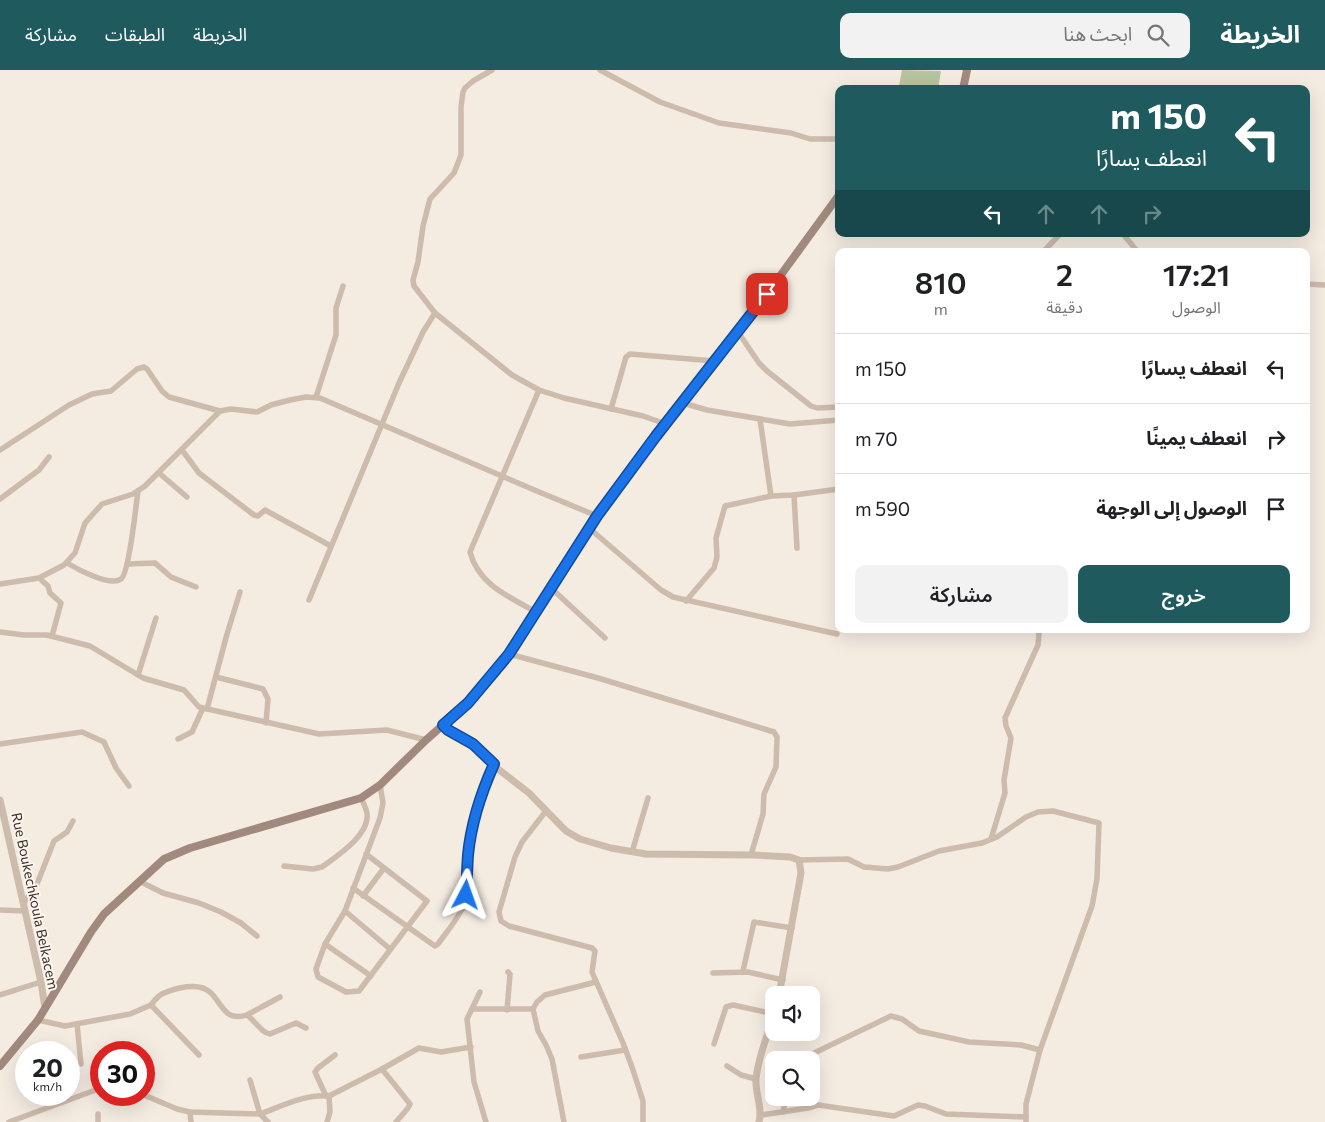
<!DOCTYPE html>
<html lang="ar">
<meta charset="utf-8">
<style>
:root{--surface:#fff;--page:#f2f2f2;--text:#202124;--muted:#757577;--line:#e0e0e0;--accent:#1f5a5e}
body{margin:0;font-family:Commissioner,"Noto Sans Arabic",sans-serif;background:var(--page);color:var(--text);direction:rtl;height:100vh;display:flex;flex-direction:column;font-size:19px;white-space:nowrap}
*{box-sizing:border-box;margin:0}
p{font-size:16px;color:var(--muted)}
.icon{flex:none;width:28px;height:28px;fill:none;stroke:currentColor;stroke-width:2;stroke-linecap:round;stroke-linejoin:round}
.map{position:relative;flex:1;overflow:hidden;direction:ltr}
.details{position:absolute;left:835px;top:178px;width:475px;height:385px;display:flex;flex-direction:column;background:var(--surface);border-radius:10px;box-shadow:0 5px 20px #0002;direction:rtl}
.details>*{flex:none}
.banner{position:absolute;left:835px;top:15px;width:475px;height:152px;border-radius:10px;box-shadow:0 5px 20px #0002;direction:rtl;background:#1f5a5e;color:#fff;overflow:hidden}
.controls{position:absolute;left:765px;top:916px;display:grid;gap:10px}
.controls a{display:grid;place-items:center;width:55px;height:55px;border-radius:10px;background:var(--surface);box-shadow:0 5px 20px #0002;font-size:25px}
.speed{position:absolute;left:15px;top:971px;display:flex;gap:10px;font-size:25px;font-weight:700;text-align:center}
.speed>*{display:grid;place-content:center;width:65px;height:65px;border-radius:50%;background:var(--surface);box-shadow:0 5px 20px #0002;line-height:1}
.speed small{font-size:12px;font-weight:400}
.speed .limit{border:8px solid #d22;background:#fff;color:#111}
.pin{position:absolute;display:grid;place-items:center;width:42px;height:42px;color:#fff;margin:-21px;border-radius:10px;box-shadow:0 2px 8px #0006}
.me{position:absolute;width:55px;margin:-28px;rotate:4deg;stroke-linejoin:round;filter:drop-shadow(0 0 4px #0008)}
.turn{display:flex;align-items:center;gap:18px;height:105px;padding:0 20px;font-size:22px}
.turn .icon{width:65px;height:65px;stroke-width:2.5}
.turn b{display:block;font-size:35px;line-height:42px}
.lanes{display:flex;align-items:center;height:48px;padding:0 20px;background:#0003;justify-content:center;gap:25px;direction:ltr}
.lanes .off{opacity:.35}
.eta{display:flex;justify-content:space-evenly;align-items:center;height:85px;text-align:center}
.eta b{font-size:30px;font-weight:600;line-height:35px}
.button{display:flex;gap:10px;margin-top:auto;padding:10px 20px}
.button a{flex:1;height:58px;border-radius:10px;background:var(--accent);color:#fff;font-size:20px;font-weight:600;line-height:58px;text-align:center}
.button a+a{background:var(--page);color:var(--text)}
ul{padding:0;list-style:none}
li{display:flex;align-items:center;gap:15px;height:70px;padding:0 20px;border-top:1px solid var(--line)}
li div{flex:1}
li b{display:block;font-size:19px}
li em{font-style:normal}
header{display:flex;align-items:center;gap:30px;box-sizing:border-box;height:70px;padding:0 25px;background:var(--accent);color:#fff}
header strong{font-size:24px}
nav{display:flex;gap:28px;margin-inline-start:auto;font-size:18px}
.search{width:350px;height:45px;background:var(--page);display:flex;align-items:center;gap:12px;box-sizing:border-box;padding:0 18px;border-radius:10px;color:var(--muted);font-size:19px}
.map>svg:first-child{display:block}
.green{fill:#b8c4a0}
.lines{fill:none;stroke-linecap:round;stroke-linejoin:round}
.minor{stroke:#cdbbac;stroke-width:5.5}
.tertiary{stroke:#cdbbac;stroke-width:7}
.secondary{stroke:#a18a7d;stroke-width:8}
.route-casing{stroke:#114b97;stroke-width:12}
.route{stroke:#1a73e8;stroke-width:9}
.labels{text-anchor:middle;stroke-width:4;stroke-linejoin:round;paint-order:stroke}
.street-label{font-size:14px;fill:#3b302b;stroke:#fbf5ee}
</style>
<header>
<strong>الخريطة</strong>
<div class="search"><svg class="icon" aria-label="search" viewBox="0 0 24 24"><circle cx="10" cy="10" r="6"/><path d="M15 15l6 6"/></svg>ابحث هنا</div>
<nav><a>الخريطة</a><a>الطبقات</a><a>مشاركة</a></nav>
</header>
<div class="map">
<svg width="1325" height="1052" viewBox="0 0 1325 1052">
<rect width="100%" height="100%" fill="#f4ebe1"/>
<!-- green -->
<polygon class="green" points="902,0 941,1 938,19 916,19 899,16"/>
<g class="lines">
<!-- minor -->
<g class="minor">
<polyline points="492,0 473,11 465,18 463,22 461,37 461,85 454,103 430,129 423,156 418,192 413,210 414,216 435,243 512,305 539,320 564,328 643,346 666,354"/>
<polyline points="600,0 660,32 719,53 791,63 810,69 839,69"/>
<polyline points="1123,164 1137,181"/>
<polyline points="1044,181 1060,164"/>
<polyline points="1306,214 1325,215"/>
<polyline points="738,262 759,293 767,301 811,336 817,338 839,337"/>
<polyline points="316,327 336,265 336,238 343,216"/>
<polyline points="683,333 707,340 790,354 839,350"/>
<polyline points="611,339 626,287 630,284 714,291"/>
<polyline points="760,349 771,426"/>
<polyline points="0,380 69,335 92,324 111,321 137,299 144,297 147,299 162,321 169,327 220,341"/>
<polyline points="182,380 199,403 254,445 258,446 265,440 331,476"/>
<polyline points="159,403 187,427"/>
<polyline points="794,425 797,478"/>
<polyline points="0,429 39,400 49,387"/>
<polyline points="589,458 661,520 673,527 837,564"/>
<path d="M67 493C77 499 110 517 121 509 129 504 136 435 138 421"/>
<polyline points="127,494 155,493 171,507 196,517"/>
<polyline points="39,508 48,516 50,523 61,533 52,566"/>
<polyline points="0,514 39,508 64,495 75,483 85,453 102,434 133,424 145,416 220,341 231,339 257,342 271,335 290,330 306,327 320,328 532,419 597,446"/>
<polyline points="551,518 605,568"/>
<polyline points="309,530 399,313 423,262 435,243"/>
<polyline points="686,531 714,498 717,487 716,468 725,436 771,426 794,425 839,419"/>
<path d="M536 542C509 527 478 514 470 482L539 320"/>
<polyline points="0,562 24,565 47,565 90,576 143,608 184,620 199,637 203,638 319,664 387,660 426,670"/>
<polyline points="509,584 598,608 774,662 777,667 776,697 764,724 763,744 751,785"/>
<polyline points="138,605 156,548"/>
<polyline points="216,607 263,619 268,629 266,653"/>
<polyline points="207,639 227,564 240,522"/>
<polyline points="178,669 192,662 203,638"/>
<polyline points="0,674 82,662 104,672 116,698 129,716"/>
<polyline points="546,741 522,772 515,787 499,842 501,851 509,856 592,878 595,881 592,902 623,973 632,997 643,1031 643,1052"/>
<polyline points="991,769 1005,723 1004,710 1011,668 1006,656 1005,648 1038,575 1039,564 1037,559"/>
<polyline points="632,782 648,728"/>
<polyline points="366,784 427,831 359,921 346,922 318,907 316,899 325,874 345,841 380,748 383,733 380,715"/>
<polyline points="799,790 848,789 864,797 888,799 898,797 939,781 982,773 997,767 1026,747 1038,742 1053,741 1099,753 1097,809 1092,836 1040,980 1026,1034 1026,1052"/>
<path d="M284 796 313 799 322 797C337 786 370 765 367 743 366 738 363 732 361 728"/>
<polyline points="139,811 163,823 199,833 221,842 241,853 257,866"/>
<path d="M353 818 432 874 435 876 438 874C447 861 460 847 465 832 469 818 467 801 468 786 469 755 481 722 494 694"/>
<polyline points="363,826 384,798"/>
<polyline points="24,833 37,814 54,771 67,762 73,751"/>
<polyline points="0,840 25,841"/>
<polyline points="345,841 390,879"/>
<polyline points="325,874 371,906"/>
<polyline points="743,901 754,852 792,858"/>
<polyline points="713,903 748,902 783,910"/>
<polyline points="480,922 467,949 474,1012 486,1052"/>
<polyline points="0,925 41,912"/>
<path d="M151 935C154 931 158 926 162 924 175 918 199 911 211 923 223 935 225 952 247 945 255 951 262 963 270 964L296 953 306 958"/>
<polyline points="473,939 533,939 537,932 545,925 596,912"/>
<polyline points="533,939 538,961 546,975 552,989 564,1052"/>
<polyline points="507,940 510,904 508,902"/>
<polyline points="247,945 280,927"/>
<polyline points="38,950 65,956 130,944 151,935 199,985"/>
<polyline points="77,954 81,994"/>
<polyline points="714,974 726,937 733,935 774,944"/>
<polyline points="581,987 625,980"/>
<polyline points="804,990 812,984 891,946 902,949 919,961 969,972 1021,975 1040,980"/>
<polyline points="727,996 741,1005 756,1009"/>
<polyline points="382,999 410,1034 408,1038 396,1052"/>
<path d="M250 1010 260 1044C282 1036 305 1024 329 1026"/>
<polyline points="144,1025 177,1039 190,1042 260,1044 268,1052"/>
<polyline points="326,1026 315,1002 318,998 335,985"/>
<polyline points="190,1042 191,1052"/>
<polyline points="783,1042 786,1028"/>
<polyline points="761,1045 808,1038 818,1035 887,1045 894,1046 918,1035 925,1036 946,1044 1026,1047"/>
<polyline points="9,1052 101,1018"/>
<polyline points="98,1052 98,1044"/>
<polyline points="327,1052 330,1042 329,1026 382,999 419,978 441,982 471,977"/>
</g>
<!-- tertiary -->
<g class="tertiary">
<polyline points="443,655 481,680 498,699 529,723 566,761 580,769 611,778 646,784 753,785 790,787 799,790 801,803 779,925"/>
<polyline points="0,730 41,912 45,938"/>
<path d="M759 1052C763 1038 755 1024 756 1009 758 988 767 966 774 945"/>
</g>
<!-- secondary -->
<g class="secondary">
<polyline points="963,19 967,0"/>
<polyline points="0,996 38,950 91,862 104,844 164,789 190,778 361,728 380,715 426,670 468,633 496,601 509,584 597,446 646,379 767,224 839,125"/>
</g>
</g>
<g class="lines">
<defs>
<path id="route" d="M466 825C467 812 467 798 468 785 471 754 481 723 494 694L473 674 448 660 443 655 468 633 509 584 597 446 656 366 767 224"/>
</defs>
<!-- route casing -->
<use href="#route" class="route-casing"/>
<!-- route -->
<use href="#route" class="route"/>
</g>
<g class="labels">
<!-- street labels -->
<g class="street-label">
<text transform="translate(35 831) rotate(78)" y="5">Rue Boukechkoula Belkacem</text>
</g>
</g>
</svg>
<div class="controls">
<a><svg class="icon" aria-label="sound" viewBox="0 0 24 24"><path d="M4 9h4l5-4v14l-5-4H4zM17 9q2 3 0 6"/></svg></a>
<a><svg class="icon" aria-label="search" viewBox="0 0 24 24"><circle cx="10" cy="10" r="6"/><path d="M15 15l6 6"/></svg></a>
</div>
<div class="speed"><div>20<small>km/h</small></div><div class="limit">30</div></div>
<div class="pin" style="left:767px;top:224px;background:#d93025"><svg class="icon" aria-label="arrive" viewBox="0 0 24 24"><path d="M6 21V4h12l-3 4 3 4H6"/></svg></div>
<svg class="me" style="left:466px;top:825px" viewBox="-20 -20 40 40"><path d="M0-17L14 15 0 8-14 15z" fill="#1a73e8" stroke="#fff" stroke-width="4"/></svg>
<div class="banner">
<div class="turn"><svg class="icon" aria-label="left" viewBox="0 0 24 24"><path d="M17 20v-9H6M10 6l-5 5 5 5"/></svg><div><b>150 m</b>انعطف يسارًا</div></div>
<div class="lanes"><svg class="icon" aria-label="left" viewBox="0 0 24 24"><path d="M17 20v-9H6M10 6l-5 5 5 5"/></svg><svg class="icon off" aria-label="ahead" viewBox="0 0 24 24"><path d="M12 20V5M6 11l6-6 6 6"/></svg><svg class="icon off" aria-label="ahead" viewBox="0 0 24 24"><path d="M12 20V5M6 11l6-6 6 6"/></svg><svg class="icon off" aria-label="right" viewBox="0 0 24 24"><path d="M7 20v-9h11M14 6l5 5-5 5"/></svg></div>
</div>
<section class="details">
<div class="eta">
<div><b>17:21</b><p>الوصول</p></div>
<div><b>2</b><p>دقيقة</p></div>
<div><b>810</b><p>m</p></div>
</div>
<ul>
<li><svg class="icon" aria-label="left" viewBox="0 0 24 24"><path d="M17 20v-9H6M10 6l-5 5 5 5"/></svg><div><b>انعطف يسارًا</b></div><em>150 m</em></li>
<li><svg class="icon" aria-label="right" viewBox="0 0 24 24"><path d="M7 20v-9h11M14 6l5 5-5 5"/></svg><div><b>انعطف يمينًا</b></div><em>70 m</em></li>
<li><svg class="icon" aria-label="arrive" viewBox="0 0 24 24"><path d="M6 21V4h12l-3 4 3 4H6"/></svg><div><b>الوصول إلى الوجهة</b></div><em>590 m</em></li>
</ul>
<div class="button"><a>خروج</a><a>مشاركة</a></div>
</section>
</div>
